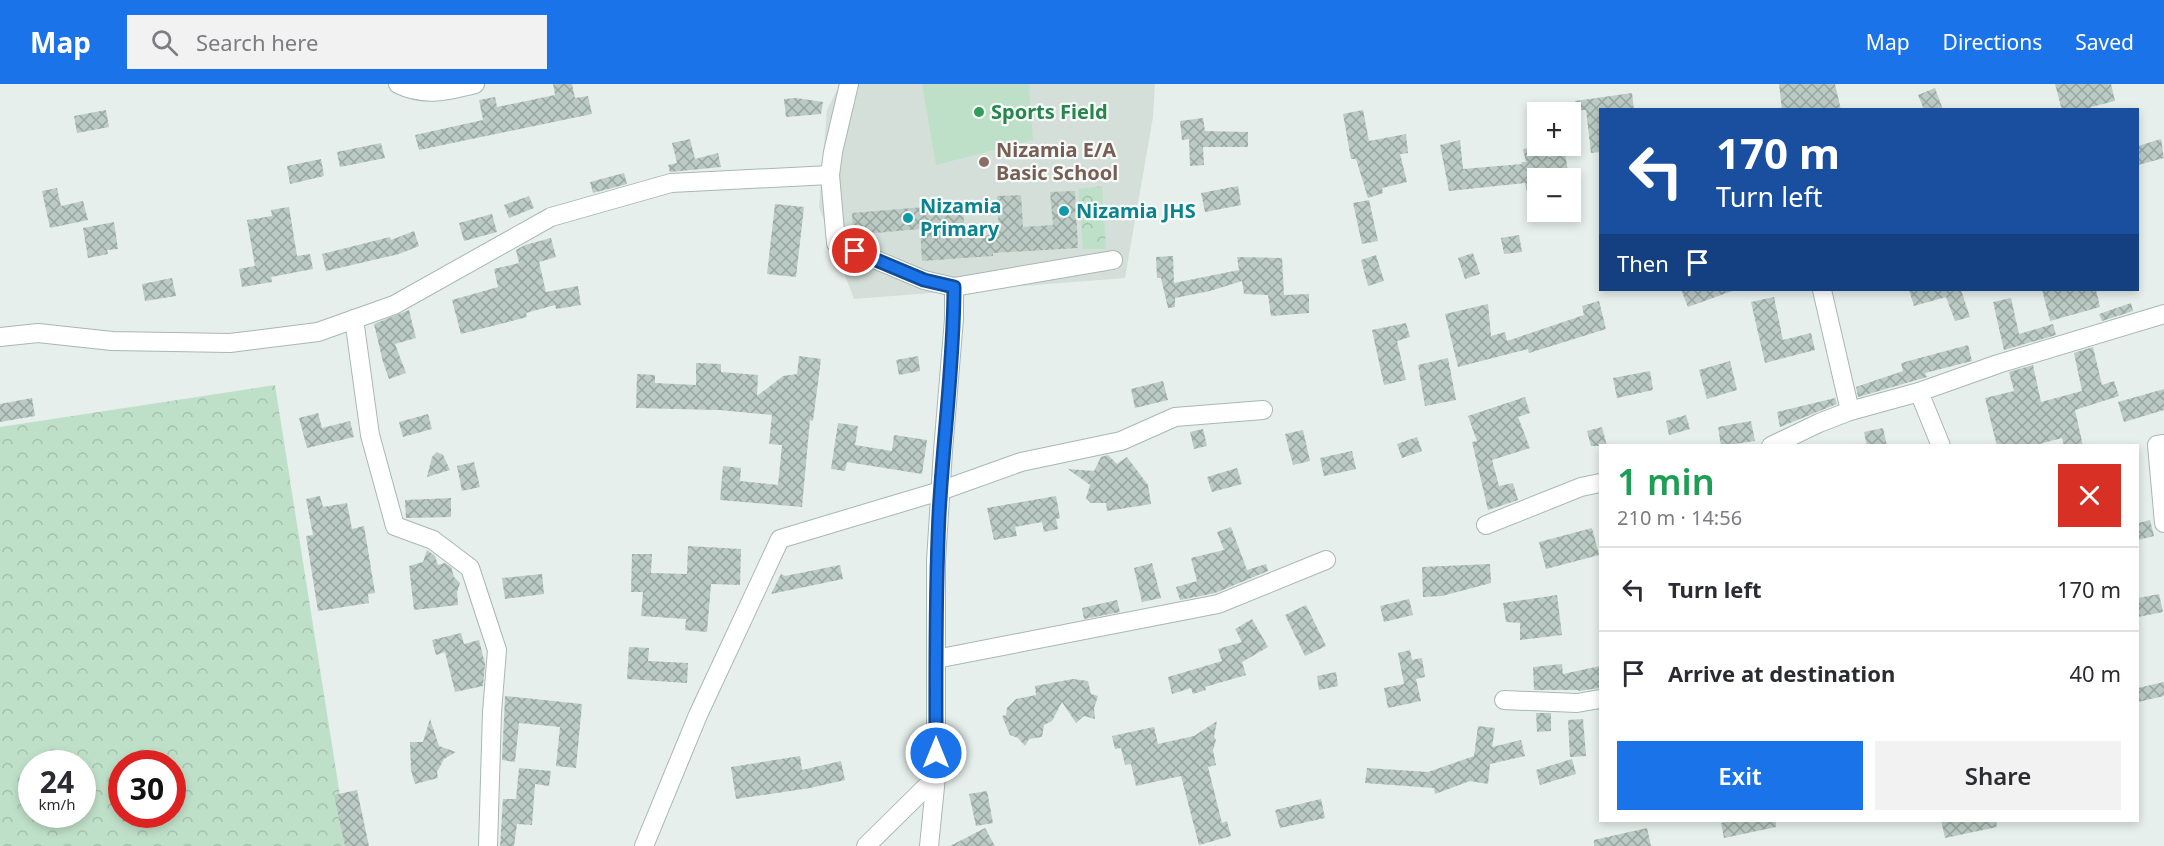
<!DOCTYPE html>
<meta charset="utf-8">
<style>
:root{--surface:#fff;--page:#f2f2f3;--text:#2b2b33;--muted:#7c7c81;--line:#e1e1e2;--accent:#1a73e8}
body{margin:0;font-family:"Noto Sans",sans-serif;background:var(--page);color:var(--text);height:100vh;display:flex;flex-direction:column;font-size:22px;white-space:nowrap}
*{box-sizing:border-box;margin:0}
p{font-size:20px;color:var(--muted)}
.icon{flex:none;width:33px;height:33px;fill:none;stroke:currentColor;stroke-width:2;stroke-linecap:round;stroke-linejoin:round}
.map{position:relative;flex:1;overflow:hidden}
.details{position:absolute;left:1599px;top:360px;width:540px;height:378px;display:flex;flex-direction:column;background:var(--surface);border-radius:0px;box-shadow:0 3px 9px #0003}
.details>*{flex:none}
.guide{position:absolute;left:1599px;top:24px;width:540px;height:183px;border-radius:0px;box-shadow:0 3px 9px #0003;background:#1a4fa0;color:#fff;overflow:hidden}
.buttons{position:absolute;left:1527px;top:18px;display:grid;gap:12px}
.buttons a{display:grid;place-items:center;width:54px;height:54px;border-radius:0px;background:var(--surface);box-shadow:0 3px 9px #0003;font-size:30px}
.speed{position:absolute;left:18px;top:666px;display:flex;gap:12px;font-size:30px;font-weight:700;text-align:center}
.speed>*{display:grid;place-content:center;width:78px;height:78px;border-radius:50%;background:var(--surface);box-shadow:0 3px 9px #0003;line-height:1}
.speed small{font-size:15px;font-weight:400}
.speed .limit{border:9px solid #d22;background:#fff;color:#111}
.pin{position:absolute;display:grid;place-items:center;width:51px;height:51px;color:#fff;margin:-26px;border:3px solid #fff;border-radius:50%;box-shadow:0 2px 6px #0007}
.me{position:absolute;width:66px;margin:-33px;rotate:0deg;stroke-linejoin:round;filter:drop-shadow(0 0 4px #0008)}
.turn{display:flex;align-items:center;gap:21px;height:126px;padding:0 18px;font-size:27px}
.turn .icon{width:78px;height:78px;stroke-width:2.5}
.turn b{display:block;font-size:42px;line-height:51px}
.then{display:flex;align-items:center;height:57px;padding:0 18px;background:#0003;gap:12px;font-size:22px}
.round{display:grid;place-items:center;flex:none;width:63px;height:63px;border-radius:0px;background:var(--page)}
.overview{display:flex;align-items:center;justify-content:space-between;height:102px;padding:0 18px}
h1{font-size:36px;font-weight:600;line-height:45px;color:#1e9e55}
.action{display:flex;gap:12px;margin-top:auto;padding:12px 18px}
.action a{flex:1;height:69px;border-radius:0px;background:var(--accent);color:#fff;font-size:24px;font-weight:600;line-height:69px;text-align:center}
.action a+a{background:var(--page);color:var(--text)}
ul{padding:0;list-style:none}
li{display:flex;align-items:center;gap:18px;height:84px;padding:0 18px;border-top:2px solid var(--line)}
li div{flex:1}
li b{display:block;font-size:22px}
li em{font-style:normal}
header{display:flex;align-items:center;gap:36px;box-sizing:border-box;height:84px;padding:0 30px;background:var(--accent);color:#fff}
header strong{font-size:28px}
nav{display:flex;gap:33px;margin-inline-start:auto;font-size:21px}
.search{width:420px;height:54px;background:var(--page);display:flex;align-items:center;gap:15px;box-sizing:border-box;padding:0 21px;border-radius:0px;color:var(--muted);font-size:22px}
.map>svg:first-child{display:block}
.built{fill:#d4dfda}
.forest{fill:url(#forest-crowns);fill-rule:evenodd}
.garden{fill:#bfe0c8}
.building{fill:url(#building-cross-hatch)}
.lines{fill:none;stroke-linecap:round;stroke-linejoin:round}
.street-casing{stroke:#a8b8b2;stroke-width:20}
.street{stroke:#fff;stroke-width:18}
.route-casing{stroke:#114b97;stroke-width:15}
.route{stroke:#1a73e8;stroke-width:10}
.leisure-dot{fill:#2e9e5b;stroke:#f7fbf9;stroke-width:2}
.education-dot{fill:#8d6e63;stroke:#f7fbf9;stroke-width:2}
.culture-dot{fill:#0f9aa8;stroke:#f7fbf9;stroke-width:2}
.labels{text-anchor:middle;stroke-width:4.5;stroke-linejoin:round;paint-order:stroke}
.leisure-label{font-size:20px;font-weight:bold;fill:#27864d;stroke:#f7fbf9;text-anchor:start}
.education-label{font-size:20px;font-weight:bold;fill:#785e54;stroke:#f7fbf9;text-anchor:start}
.culture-label{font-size:20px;font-weight:bold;fill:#0d838f;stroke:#f7fbf9;text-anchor:start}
</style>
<header>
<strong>Map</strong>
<div class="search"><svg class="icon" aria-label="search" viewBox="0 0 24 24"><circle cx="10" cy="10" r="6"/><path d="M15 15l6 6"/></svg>Search here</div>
<nav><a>Map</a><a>Directions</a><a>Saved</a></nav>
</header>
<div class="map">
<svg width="2164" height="762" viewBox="0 0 2164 762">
<defs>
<pattern id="forest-crowns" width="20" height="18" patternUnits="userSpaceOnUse" patternTransform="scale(1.5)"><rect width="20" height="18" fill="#bfe0c8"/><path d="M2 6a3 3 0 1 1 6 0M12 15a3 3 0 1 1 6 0" fill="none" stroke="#a4c1ad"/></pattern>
<pattern id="building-cross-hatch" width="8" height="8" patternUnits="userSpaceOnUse" patternTransform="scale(1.5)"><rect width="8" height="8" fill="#bbcac4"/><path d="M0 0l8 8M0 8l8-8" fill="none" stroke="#98a6a0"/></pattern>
</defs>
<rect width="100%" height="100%" fill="#e6efeb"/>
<!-- built -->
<polygon class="built" points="840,0 1155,0 1153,33 1125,194 854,215 819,123 827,26"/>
<!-- forest -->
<g class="forest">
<polygon points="1102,102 1106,165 1083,165 1078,105"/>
<path d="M275 301 348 762H0V343ZM32 680H82V730H32ZM122 680H172V730H122Z"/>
</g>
<!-- garden -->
<polygon class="garden" points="922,0 1029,0 1033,56 936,81"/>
<!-- building -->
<g class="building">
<polygon points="553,0 572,0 575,14 588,12 592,30 419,66 415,51 483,36 479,16 495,13 497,23 555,11"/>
<polygon points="1779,0 1835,0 1841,26 1782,26"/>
<polygon points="2055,0 2111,0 2115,17 2091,23 2091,26 2062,26"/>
<polygon points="1935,4 1943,26 1924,26 1918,11"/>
<polygon points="1632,9 1634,26 1600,26 1600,68 1591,69 1586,26 1575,26 1575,17"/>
<polygon points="796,14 823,18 821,30 786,33 784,15"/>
<polygon points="106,26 109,43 77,49 74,32"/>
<polygon points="1363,26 1369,57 1406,50 1408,69 1400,70 1407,98 1382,104 1383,109 1368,114 1356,75 1351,75 1343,30"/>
<polygon points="1203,34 1205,47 1248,48 1248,63 1203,63 1204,81 1190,82 1189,55 1182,56 1180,37"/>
<polygon points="690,55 695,75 718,69 721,83 670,88 668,81 677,79 672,59"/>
<polygon points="2161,55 2164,74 2138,81 2138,62"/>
<polygon points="1460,56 1463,85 1522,80 1521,78 1526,78 1523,65 1545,62 1548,73 1565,70 1569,92 1555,94 1538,94 1538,125 1531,126 1525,99 1449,107 1440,61"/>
<polygon points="381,59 385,74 340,83 337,68"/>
<polygon points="321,75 324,92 290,100 287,82"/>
<polygon points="624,89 627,100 593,109 590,98"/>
<polygon points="1238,102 1241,121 1205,128 1201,109"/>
<polygon points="57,104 61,122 83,117 88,136 50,144 42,107"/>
<polygon points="1075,107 1078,164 993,169 993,172 922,177 920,145 853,151 852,129 924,123 924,127 963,124 965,153 999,150 997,112 1021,111 1023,143 1053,141 1050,108"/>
<polygon points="529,112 534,124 509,134 504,121"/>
<polygon points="1369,116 1378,157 1362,160 1353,119"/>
<polygon points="775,120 804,123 796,193 767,190"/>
<polygon points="289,123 297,172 310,170 313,185 271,193 272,198 242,203 239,185 255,182 247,136 272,132 271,126"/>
<polygon points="492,130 497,148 464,157 459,139"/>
<polygon points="114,138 118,165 107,166 108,170 88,174 83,144"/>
<polygon points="414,147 419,162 399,170 326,187 322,170 390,153 391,156"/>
<polygon points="1519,151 1522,168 1504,170 1501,154"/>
<polygon points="551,154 556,173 539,178 546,208 578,202 581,221 556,225 555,221 526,229 527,233 461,250 452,216 498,203 494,185 519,179 516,166 525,161"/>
<polygon points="1473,169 1480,190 1465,195 1458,174"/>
<polygon points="1376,171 1384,197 1368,202 1361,176"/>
<polygon points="1173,172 1174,199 1239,186 1237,173 1282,174 1284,211 1309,210 1309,229 1271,232 1268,211 1244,210 1242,197 1210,207 1175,214 1175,223 1168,224 1161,194 1157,194 1156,173"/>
<polygon points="172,194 176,212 145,217 142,200"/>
<polygon points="1681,206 1732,206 1732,207 1688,223"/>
<polygon points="1909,206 1961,206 1970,233 1955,237 1946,213 1914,222"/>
<polygon points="2042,206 2096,206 2100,223 2050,237"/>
<polygon points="1774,213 1783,256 1811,249 1815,266 1765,279 1751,218"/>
<polygon points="2011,214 2019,250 2053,240 2056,251 2004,266 1993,218"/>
<polygon points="1599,217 1606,245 1529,269 1528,265 1458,283 1445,230 1488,220 1491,252 1505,248 1507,257 1584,231 1582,222"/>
<polygon points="2131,219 2133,227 2102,237 2099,230"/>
<polygon points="409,226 416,254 395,260 406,289 389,295 383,278 374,240"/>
<polygon points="1406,239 1410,253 1397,257 1406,296 1384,301 1372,246"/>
<polygon points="1968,261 1972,277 1925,289 1927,293 1858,313 1856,303 1903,287 1901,279"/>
<polygon points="2093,263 2102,301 2114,297 2119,312 2075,326 2083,362 2064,362 2062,354 2032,362 1997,362 1985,314 2014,307 2009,288 2033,281 2041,318 2082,307 2074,269"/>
<polygon points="799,272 821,275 813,337 810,336 802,423 720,416 723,382 741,384 740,397 778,401 782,361 769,360 772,331 719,326 636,324 637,290 655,291 655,299 696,301 696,279 721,280 721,288 758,291 757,312 783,292 797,290"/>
<polygon points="918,272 920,287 899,291 896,276"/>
<polygon points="1448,274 1456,316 1425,322 1418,281"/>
<polygon points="1730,277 1737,306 1707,315 1699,286"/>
<polygon points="1650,287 1653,306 1617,314 1613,294"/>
<polygon points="1163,297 1168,316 1135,324 1131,305"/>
<polygon points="2164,305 2164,326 2124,338 2118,318"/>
<polygon points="1525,313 1530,329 1518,333 1530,364 1492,376 1499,402 1513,399 1518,416 1488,426 1472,358 1477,357 1468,332"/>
<polygon points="32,314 35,332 0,338 0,320"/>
<polygon points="1835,314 1837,320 1780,343 1777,328"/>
<polygon points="318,329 322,344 350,337 354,353 307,364 299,334"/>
<polygon points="428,330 432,345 403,353 399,338"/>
<polygon points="1686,331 1690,345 1669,351 1666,337"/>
<polygon points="1751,337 1755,357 1721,362 1718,343"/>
<polygon points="838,339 858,342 855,361 892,367 894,351 927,356 922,390 847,378 845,387 831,385"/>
<polygon points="1602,343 1607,362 1591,362 1587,347"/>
<polygon points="1883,344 1887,362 1867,362 1864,348"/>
<polygon points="1203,345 1207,362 1194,365 1190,348"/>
<polygon points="1303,346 1310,377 1293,381 1285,350"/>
<polygon points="1417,353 1422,367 1402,374 1397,360"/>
<polygon points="1352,367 1356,385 1324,392 1320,374"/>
<polygon points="437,368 443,371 450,386 427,393 432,373"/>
<polygon points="1108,371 1117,380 1127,373 1148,401 1151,420 1107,427 1106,419 1091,419 1086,414 1090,401 1068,385 1094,387 1101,373"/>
<polygon points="474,378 480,403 462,407 457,382"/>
<polygon points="1237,384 1242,400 1212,408 1207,393"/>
<polygon points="320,412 323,423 347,419 352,445 364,442 375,509 368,510 369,519 318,527 306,452 313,451 306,415"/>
<polygon points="1056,412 1060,434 1056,435 1058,445 1044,448 1042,438 1015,443 1017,452 994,456 987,424"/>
<polygon points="451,414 451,433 406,434 405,416"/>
<polygon points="2150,436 2154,452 2138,456 2138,439"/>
<polygon points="1231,443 1247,486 1266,480 1268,487 1215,509 1180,516 1176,503 1197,497 1191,474 1224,466 1217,448"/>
<polygon points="1592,444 1599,471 1546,485 1539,458"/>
<polygon points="688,462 741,465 740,501 711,500 707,548 685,546 686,535 641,532 643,508 631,508 632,470 652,470 651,489 687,490"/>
<polygon points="427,466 435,472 438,481 445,479 451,483 454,493 460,499 457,508 458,521 414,526 409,482 423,478"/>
<polygon points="1152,479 1161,514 1142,518 1134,484"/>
<polygon points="1490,480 1491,499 1442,512 1423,513 1422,483"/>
<polygon points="840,481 843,495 771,510 781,490 785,492"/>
<polygon points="542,490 544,510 505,515 502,494"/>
<polygon points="2159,510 2163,528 2138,533 2138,514"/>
<polygon points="1557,511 1562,551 1520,556 1520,539 1506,538 1503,519"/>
<polygon points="1409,515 1413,531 1384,538 1380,522"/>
<polygon points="1117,516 1120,528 1084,535 1082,524"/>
<polygon points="1306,521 1326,562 1305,572 1285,531"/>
<polygon points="1252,535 1268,563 1242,578 1246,591 1205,603 1206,606 1193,610 1191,604 1172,610 1168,593 1222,577 1218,565 1242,558 1235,545"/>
<polygon points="461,549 464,560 479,556 485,580 483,602 455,608 445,568 436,571 432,556"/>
<polygon points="629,563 649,564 648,577 688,579 687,599 627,595"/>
<polygon points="1410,566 1412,576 1422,574 1425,593 1416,595 1421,617 1388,624 1384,604 1404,600 1398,569"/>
<polygon points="1562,580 1563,590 1600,582 1600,604 1579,607 1578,606 1534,606 1533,583"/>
<polygon points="1336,588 1338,602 1319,606 1317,592"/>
<polygon points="1073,595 1088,597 1091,610 1098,612 1094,624 1095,635 1084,632 1076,639 1062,618 1052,637 1044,641 1042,653 1029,655 1025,662 1018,654 1010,651 1002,632 1006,631 1007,624 1016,615 1036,611 1035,602"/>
<polygon points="2164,598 2164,612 2138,618 2138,604"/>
<polygon points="505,612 582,620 576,684 556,682 560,643 519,639 515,678 502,676"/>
<polygon points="1536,629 1551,629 1551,647 1537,648"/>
<polygon points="430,635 439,662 456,668 444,675 437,688 438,694 415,700 411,686 410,658 423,658"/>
<polygon points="1583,635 1586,672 1570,673 1568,636"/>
<polygon points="1217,637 1214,653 1216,656 1213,666 1216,681 1208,683 1222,739 1227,737 1231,752 1199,761 1181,692 1136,702 1131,680 1125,681 1121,664 1115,665 1112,652 1154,643 1158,660 1194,652"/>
<polygon points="1478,642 1495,644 1492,663 1521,656 1525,672 1490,680 1488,700 1470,697 1435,710 1434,704 1365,699 1367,684 1428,688 1474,672"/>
<polygon points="800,672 802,686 841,677 845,696 810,704 736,715 731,683"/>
<polygon points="1572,675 1576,690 1540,701 1536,686"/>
<polygon points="519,684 551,687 549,702 535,700 532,741 517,740 514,762 500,762 503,715 516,715"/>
<polygon points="357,706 369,762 345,762 334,711"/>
<polygon points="987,707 993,739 976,742 969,710"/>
<polygon points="1321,715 1325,734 1280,744 1275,726"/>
<polygon points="1732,736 1776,736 1776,743 1724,754 1721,739"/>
<polygon points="1941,736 1996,736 1997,743 1945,754"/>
<polygon points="985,744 995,762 950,762"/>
<polygon points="1647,744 1651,762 1594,762 1594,756"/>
</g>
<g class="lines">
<defs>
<g id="street">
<path d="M398 0C424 13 448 7 475 0"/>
<polyline points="849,0 833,68 830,91 836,159 924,196 954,203 1113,176"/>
<polyline points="1822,206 1850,327"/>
<polyline points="354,235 370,351 395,442 433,456 470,484 497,566 492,628 488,762"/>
<polyline points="0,253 38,249 112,257 230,259 318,248 394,221 551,133 671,99 830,91"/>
<polyline points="1919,308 1941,362"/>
<polyline points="2164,360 2157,361 2164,439"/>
<polyline points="1771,362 1819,339 1850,327 1919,308 1998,280 2164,230"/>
<polyline points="1486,441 1581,403 1600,399"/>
<polyline points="936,575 1218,520 1326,476"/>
<polyline points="1504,616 1577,619 1600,615"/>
<polyline points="644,762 698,631 780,455 940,407 1021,378 1121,357 1175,333 1263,326"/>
<polyline points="866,762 936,693"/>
<polyline points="929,762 936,693 936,477 943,367 954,235 954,203"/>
</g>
</defs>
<!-- street casing -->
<use href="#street" class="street-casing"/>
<!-- street -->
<use href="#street" class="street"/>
</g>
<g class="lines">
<defs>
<path id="route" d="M855 167 924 196 954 203C954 279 943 355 939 431 935 511 936 590 936 669"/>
</defs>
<!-- route casing -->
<use href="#route" class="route-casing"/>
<!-- route -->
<use href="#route" class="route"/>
</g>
<!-- markers -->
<circle class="leisure-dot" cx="979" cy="28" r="6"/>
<circle class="education-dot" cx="984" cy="78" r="6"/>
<g class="culture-dot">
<circle cx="1064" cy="127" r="6"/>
<circle cx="908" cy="134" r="6"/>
</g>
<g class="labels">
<!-- leisure labels -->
<g class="leisure-label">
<text x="991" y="35">Sports Field</text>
</g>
<!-- education labels -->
<g class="education-label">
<text x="996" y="73">Nizamia E/A<tspan x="996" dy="23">Basic School</tspan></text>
</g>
<!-- culture labels -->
<g class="culture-label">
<text x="920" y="129">Nizamia<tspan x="920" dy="23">Primary</tspan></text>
<text x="1076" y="134">Nizamia JHS</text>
</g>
</g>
</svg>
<div class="buttons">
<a>+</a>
<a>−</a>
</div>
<div class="speed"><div>24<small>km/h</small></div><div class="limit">30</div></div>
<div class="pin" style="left:855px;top:167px;background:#d93025"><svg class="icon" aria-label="arrive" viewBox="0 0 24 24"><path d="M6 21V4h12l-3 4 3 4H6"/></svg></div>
<svg class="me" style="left:936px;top:669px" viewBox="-20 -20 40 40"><circle r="17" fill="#1a73e8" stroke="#fff" stroke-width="3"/><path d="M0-11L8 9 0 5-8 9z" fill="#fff"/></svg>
<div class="guide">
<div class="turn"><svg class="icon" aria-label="left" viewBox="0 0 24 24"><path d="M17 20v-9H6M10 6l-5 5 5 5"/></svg><div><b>170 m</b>Turn left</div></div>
<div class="then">Then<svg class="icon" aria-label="arrive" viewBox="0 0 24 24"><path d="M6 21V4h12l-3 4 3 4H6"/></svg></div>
</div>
<section class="details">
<div class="overview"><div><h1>1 min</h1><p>210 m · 14:56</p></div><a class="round" style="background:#d93025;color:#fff"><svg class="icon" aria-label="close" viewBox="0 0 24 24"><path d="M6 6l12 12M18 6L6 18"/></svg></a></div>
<ul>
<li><svg class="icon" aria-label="left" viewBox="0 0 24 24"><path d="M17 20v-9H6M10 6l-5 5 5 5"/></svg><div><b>Turn left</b></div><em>170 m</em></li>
<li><svg class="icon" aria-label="arrive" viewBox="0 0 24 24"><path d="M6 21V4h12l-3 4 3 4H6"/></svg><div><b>Arrive at destination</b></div><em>40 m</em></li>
</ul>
<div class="action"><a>Exit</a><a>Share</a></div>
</section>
</div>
